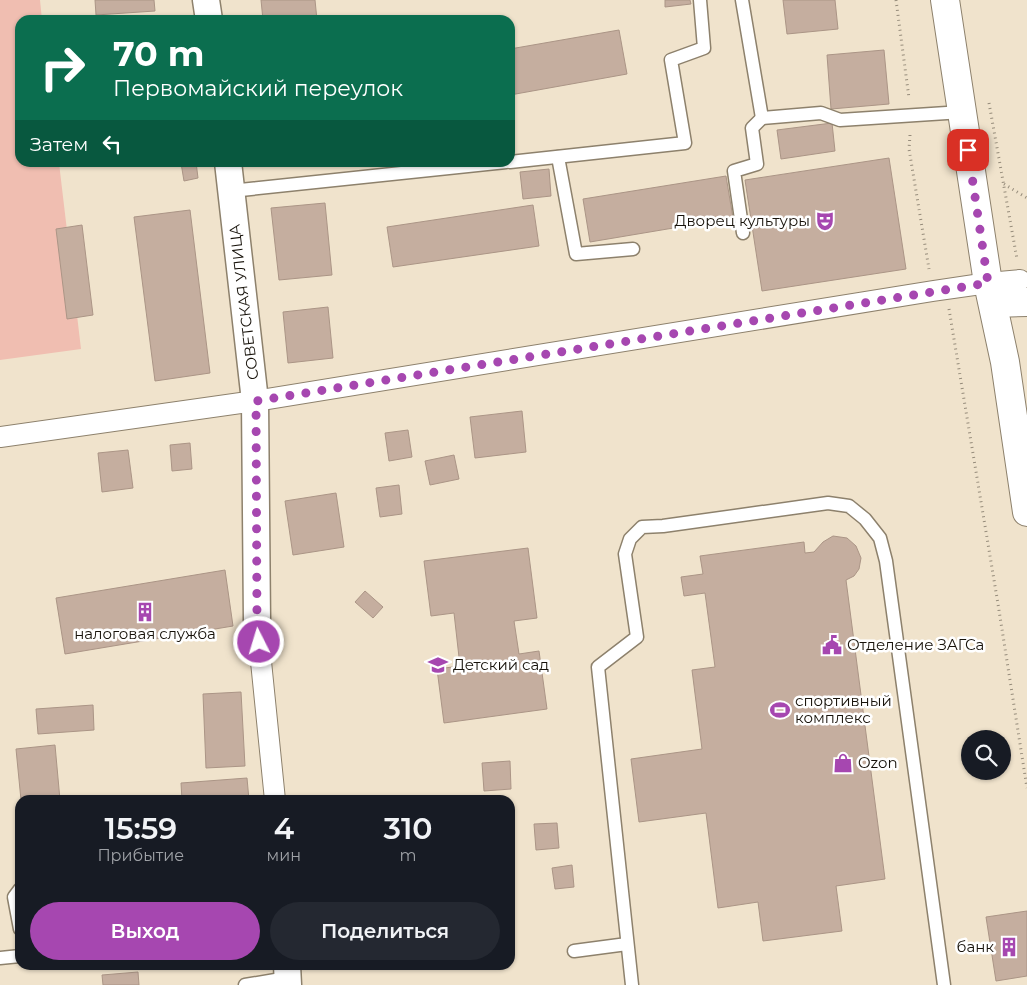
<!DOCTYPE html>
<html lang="ru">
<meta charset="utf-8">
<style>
:root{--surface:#171b24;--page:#242831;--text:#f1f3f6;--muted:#9ea1a6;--accent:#a647b0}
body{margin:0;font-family:Montserrat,sans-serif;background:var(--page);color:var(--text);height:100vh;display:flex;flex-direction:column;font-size:19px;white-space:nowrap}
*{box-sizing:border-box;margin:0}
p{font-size:16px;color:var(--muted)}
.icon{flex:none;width:28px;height:28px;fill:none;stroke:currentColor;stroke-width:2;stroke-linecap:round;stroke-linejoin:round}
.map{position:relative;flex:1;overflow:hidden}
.details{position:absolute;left:15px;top:795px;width:500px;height:175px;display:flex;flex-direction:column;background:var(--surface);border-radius:15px;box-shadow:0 1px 4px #0004}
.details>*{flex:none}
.banner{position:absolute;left:15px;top:15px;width:500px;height:152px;border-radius:15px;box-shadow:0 1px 4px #0004;background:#0b6e4f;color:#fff;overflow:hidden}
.buttons{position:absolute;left:961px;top:730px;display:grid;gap:10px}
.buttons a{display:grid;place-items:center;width:50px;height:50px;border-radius:50%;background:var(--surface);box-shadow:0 1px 4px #0004;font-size:25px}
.pin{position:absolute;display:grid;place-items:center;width:42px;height:42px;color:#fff;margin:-21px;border-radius:10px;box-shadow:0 2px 8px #0006}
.me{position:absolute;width:55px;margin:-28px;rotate:355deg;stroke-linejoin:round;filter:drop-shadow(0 0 4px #0008)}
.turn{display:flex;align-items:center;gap:18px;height:105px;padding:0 15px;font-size:22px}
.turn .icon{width:65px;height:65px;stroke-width:2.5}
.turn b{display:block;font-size:35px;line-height:42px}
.then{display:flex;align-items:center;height:48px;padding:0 15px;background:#0003;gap:10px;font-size:19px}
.eta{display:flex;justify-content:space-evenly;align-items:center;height:85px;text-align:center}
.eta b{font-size:30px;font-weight:600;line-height:35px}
.cta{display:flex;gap:10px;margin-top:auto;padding:10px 15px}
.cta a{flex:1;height:58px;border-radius:30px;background:var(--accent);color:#fff;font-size:20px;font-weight:600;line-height:58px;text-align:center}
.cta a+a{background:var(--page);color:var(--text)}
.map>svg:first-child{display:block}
.green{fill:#f0beb1}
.building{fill:#c5ae9f;stroke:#ab9586}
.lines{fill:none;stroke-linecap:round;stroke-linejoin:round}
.service-casing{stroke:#8d816c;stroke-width:15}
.pedestrian-casing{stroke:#8d816c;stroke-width:22}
.minor-casing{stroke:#8d816c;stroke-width:29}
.tertiary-casing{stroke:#8d816c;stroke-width:30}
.path{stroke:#968c7b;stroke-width:3;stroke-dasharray:1 4;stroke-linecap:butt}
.service{stroke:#fff;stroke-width:12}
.pedestrian{stroke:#fff;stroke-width:20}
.minor{stroke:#fff;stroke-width:26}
.tertiary{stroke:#fff;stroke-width:28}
.route{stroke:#a647b0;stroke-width:9;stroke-dasharray:0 16.2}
.labels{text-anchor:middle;stroke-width:5;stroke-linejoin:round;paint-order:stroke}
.poi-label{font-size:15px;fill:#17120a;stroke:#fff;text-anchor:start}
.street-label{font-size:15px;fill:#17120a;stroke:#fff}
</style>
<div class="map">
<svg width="1027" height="985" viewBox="0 0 1027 985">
<rect width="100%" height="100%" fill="#f0e3cc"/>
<!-- green -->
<polygon class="green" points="0,0 40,0 42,20 20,20 20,162 59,163 81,349 0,360"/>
<!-- building -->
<g class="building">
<polygon points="95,0 154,0 155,11 96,15"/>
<polygon points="261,0 315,0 317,20 263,20"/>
<polygon points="665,0 690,0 691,4 665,7"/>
<polygon points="783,0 835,0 838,29 787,34"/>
<polygon points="619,30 627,74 510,95 510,49"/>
<polygon points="884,50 889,104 831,109 827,55"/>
<polygon points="832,123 835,151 781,159 777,130"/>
<polygon points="889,158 906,269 762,291 745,180"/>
<polygon points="186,162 196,162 198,178 184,181 181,163"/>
<polygon points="549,169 551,196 523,199 520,172"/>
<polygon points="726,176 733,218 590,242 583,199"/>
<polygon points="325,203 332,275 279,280 271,208"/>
<polygon points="533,205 539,246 393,267 387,227"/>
<polygon points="190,210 210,373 155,381 134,217"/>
<polygon points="82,225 93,315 67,319 56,229"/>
<polygon points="328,307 333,358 288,363 283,312"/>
<polygon points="522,411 526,452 475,458 470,417"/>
<polygon points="408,430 412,457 389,461 385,433"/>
<polygon points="190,443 192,469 172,471 170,445"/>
<polygon points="128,450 133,488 102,492 98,453"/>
<polygon points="454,455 459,479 430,485 425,461"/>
<polygon points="399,485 402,514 380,517 376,488"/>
<polygon points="336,493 344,547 293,555 285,501"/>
<polygon points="833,536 847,538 856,546 861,558 859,569 854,576 846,580 885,879 836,886 842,931 763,941 758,902 718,908 706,813 639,822 631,759 702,749 692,670 715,667 705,593 684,596 681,577 703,574 700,556 804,542 805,553 814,552 823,542"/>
<polygon points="528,548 537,618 514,621 519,654 539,651 547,709 444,723 437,669 460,666 454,613 431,616 424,561"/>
<polygon points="225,570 233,626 65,654 56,598"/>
<polygon points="365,591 383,607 373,618 355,602"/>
<polygon points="241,692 245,766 206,768 203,694"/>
<polygon points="93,705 94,730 38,734 36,709"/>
<polygon points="55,745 60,800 21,800 16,749"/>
<polygon points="510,761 511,789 484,791 482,763"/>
<polygon points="247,778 249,800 182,800 181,783"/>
<polygon points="557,823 559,848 536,850 534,824"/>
<polygon points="572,865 574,887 555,889 552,868"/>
<polygon points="1027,911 1027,976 996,981 986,917"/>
<polygon points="138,972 139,985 103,985 102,975"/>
</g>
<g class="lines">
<defs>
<g id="service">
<polyline points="742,0 762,118 821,113 840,120 962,112"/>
<polyline points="558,157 576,254 633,249"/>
<polyline points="510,162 685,143 671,60 704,48 700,0"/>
<polyline points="231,191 506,162"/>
<polyline points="743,233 734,171 757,164 752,128 762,118"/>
<polyline points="20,889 14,897 20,929"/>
<polyline points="574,951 627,944"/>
<polyline points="0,958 20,956"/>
<polyline points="245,985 287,978"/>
<polyline points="632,985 598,667 637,637 625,554 630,539 642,527 663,526 828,503 849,506 865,519 880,538 886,561 944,985"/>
</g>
<g id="pedestrian">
<polyline points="0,437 255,401 933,291 988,283 1020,280"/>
<polyline points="257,622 275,800"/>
</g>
<g id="minor">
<polyline points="206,0 209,20"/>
<polyline points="228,162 255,401 257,622"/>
<polyline points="287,965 288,985"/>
</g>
<g id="tertiary">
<polyline points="945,0 988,283 1005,362 1027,512"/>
<polyline points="993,303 1027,302"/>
</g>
</defs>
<!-- service casing -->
<use href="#service" class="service-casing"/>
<!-- pedestrian casing -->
<use href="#pedestrian" class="pedestrian-casing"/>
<!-- minor casing -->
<use href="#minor" class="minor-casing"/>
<!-- tertiary casing -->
<use href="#tertiary" class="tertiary-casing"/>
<!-- path -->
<g class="path">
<polyline points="896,0 909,98"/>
<polyline points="989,103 1017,259"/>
<polyline points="910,135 909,149 929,269"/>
<polyline points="1004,184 1027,198"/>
<polyline points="949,309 998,604 1027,788"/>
</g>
<!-- service -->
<use href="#service" class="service"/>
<!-- pedestrian -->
<use href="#pedestrian" class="pedestrian"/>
<!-- minor -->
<use href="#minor" class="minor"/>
<!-- tertiary -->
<use href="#tertiary" class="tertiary"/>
</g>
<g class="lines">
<!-- route -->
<polyline class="route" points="259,642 257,622 256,401 988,283 968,150"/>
</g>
<!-- icons -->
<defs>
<symbol id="theatre-bare" viewBox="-9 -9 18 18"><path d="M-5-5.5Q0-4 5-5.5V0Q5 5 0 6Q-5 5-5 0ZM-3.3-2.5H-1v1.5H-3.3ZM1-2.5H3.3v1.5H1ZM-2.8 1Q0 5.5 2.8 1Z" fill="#a647b0" stroke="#fff" stroke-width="2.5" paint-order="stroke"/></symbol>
<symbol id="building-bare" viewBox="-9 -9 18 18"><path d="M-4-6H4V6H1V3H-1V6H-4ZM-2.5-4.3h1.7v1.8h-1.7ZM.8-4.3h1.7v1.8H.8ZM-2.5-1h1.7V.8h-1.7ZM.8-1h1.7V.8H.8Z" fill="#a647b0" stroke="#fff" stroke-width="2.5" paint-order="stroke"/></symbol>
<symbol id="civic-bare" viewBox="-9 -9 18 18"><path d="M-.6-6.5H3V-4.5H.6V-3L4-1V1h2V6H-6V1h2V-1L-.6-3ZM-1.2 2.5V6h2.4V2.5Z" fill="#a647b0" stroke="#fff" stroke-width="2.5" paint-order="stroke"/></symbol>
<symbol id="school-bare" viewBox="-9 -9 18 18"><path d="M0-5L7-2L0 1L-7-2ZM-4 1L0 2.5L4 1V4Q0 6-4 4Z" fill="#a647b0" stroke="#fff" stroke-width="2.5" paint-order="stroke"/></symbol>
<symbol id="stadium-bare" viewBox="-9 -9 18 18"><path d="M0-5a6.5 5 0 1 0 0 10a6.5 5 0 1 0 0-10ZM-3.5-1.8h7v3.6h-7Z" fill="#a647b0" stroke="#fff" stroke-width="2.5" paint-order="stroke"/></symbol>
<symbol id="shop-bare" viewBox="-9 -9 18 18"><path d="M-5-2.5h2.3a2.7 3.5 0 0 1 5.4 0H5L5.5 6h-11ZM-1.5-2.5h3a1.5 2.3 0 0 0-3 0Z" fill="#a647b0" stroke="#fff" stroke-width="2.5" paint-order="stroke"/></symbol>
</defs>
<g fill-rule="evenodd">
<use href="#theatre-bare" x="811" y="207" width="28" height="28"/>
<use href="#building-bare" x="131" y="598" width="28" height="28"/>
<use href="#civic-bare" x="818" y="631" width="28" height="28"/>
<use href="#school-bare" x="424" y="651" width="28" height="28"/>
<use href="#stadium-bare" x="766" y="696" width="28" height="28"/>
<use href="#shop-bare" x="829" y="749" width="28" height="28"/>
<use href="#building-bare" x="995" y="933" width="28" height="28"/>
</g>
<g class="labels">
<!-- poi labels -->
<g class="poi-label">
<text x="810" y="226" text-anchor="end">Дворец культуры</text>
<text x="145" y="639" text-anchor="middle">налоговая служба</text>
<text x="847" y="650">Отделение ЗАГСа</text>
<text x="453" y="670">Детский сад</text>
<text x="795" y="706">спортивный<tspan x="795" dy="17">комплекс</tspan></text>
<text x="858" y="768">Ozon</text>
<text x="994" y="952" text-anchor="end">банк</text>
</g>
<!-- street labels -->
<g class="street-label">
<text transform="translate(244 302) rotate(-97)" y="5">СОВЕТСКАЯ УЛИЦА</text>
</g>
</g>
</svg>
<div class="buttons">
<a><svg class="icon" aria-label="search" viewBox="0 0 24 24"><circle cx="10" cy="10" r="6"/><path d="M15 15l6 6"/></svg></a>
</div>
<div class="pin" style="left:968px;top:150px;background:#d93025"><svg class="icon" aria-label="arrive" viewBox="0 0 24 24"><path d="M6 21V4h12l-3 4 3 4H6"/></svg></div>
<svg class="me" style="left:259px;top:642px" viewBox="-20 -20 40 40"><circle r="17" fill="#a647b0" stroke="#fff" stroke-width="3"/><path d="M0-11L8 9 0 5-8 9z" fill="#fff"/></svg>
<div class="banner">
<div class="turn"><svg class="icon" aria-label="right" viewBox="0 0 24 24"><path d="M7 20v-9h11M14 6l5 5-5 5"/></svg><div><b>70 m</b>Первомайский переулок</div></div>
<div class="then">Затем<svg class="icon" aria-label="left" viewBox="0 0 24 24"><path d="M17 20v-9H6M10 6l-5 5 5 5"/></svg></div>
</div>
<section class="details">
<div class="eta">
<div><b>15:59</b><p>Прибытие</p></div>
<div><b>4</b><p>мин</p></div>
<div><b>310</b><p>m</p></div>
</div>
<div class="cta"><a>Выход</a><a>Поделиться</a></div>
</section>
</div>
